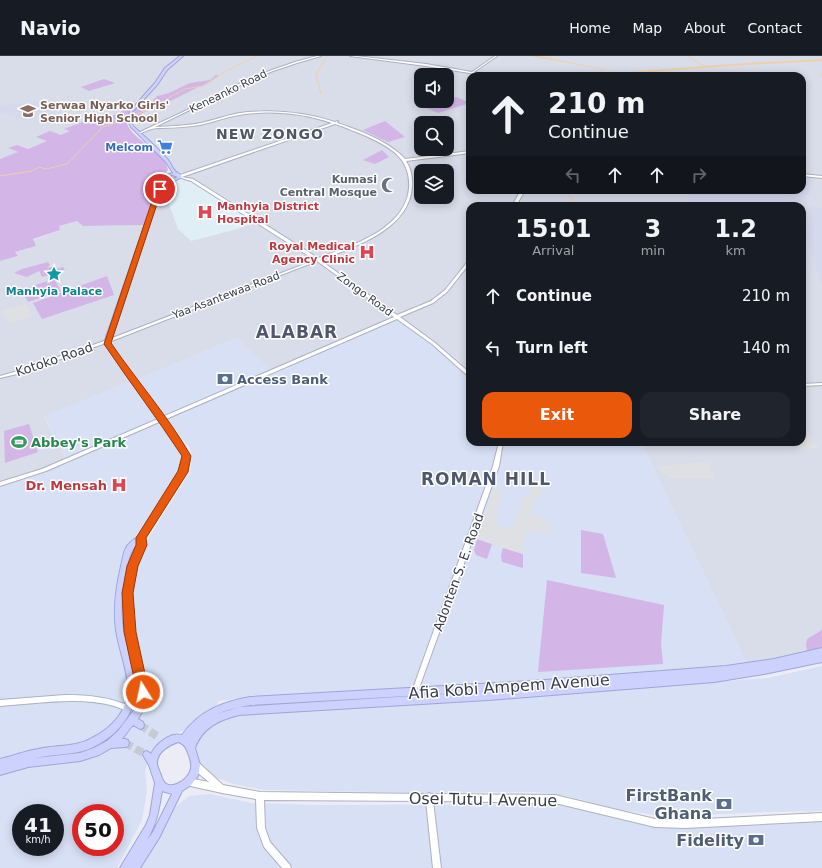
<!DOCTYPE html>
<style>
:root{--surface:#171b24;--page:#20242c;--text:#f1f3f6;--muted:#9ea1a6;--line:#363941;--accent:#ea580c}
body{margin:0;font-family:"DejaVu Sans",sans-serif;background:var(--page);color:var(--text);height:100vh;display:flex;flex-direction:column;font-size:15px;white-space:nowrap}
*{box-sizing:border-box;margin:0}
p{font-size:13px;color:var(--muted)}
.icon{flex:none;width:22px;height:22px;fill:none;stroke:currentColor;stroke-width:2;stroke-linecap:round;stroke-linejoin:round}
.map{position:relative;flex:1;overflow:hidden}
.drawer{position:absolute;left:466px;top:146px;width:340px;height:244px;display:flex;flex-direction:column;background:var(--surface);border-radius:12px;box-shadow:0 2px 10px #0003}
.drawer>*{flex:none}
.hud{position:absolute;left:466px;top:16px;width:340px;height:122px;border-radius:12px;box-shadow:0 2px 10px #0003;background:#171b24;color:var(--text);overflow:hidden}
.tools{position:absolute;left:414px;top:12px;display:grid;gap:8px}
.tools a{display:grid;place-items:center;width:40px;height:40px;border-radius:8px;background:var(--surface);box-shadow:0 2px 10px #0003;font-size:20px}
.speed{position:absolute;left:12px;top:748px;display:flex;gap:8px;font-size:20px;font-weight:700;text-align:center}
.speed>*{display:grid;place-content:center;width:52px;height:52px;border-radius:50%;background:var(--surface);box-shadow:0 2px 10px #0003;line-height:1}
.speed small{font-size:10px;font-weight:400}
.speed .limit{border:6px solid #d22;background:#fff;color:#111}
.pin{position:absolute;display:grid;place-items:center;width:34px;height:34px;color:#fff;margin:-17px;border:2px solid #fff;border-radius:50%;box-shadow:0 1px 4px #0007}
.me{position:absolute;width:44px;margin:-22px;rotate:350deg;stroke-linejoin:round;filter:drop-shadow(0 0 3px #0008)}
.turn{display:flex;align-items:center;gap:14px;height:84px;padding:0 16px;font-size:18px}
.turn .icon{width:52px;height:52px;stroke-width:2.5}
.turn b{display:block;font-size:28px;line-height:34px}
.lanes{display:flex;align-items:center;height:38px;padding:0 16px;background:#0003;justify-content:center;gap:20px;direction:ltr}
.lanes .off{opacity:.35}
.eta{display:flex;justify-content:space-evenly;align-items:center;height:68px;text-align:center}
.eta b{font-size:24px;font-weight:600;line-height:28px}
.action{display:flex;gap:8px;margin-top:auto;padding:8px 16px}
.action a{flex:1;height:46px;border-radius:12px;background:var(--accent);color:#fff;font-size:16px;font-weight:600;line-height:46px;text-align:center}
.action a+a{background:var(--page);color:var(--text)}
ul{padding:0;list-style:none}
li{display:flex;align-items:center;gap:12px;height:52px;padding:0 16px}
li div{flex:1}
li b{display:block;font-size:15px}
li em{font-style:normal}
header{display:flex;align-items:center;gap:24px;box-sizing:border-box;height:56px;padding:0 20px;background:var(--surface);border-bottom:1px solid var(--line)}
header strong{font-size:19px}
nav{display:flex;gap:22px;margin-inline-start:auto;font-size:14px}
.map>svg:first-child{display:block}
.residential{fill:#d9dce9;fill-rule:evenodd}
.commercial{fill:#d7e0f5;fill-rule:evenodd}
.education{fill:#d5d9ed}
.medical{fill:#dfeff5}
.green{fill:#d3b5e7}
.parking{fill:#dfe0e4}
.water{fill:#efd0aa}
.lines{fill:none;stroke-linecap:round;stroke-linejoin:round}
.stream{stroke:#efd0aa;stroke-width:1}
.secondary-tunnel{stroke:#c7c9d3;stroke-width:8;stroke-dasharray:8 4;stroke-linecap:butt}
.tertiary-casing{stroke:#adb1c0;stroke-width:2}
.secondary-casing{stroke:#9fa5d6;stroke-width:2}
.tertiary{fill:#fff;fill-rule:evenodd}
.secondary{fill:#cdd1fd;fill-rule:evenodd}
.route{fill:#ea580c;stroke:#983908}
.labels{text-anchor:middle;stroke-width:3;stroke-linejoin:round;paint-order:stroke}
.far-street-label{font-size:11px;fill:#393d49;stroke:#fff}
.far-education-label{font-size:11px;font-weight:bold;fill:#785e54;stroke:#fff;text-anchor:start}
.far-shop-label{font-size:11px;font-weight:bold;fill:#366cbe;stroke:#fff;text-anchor:end}
.far-worship-label{font-size:11px;font-weight:bold;fill:#5b616d;stroke:#fff;text-anchor:end}
.far-health-label{font-size:11px;font-weight:bold;fill:#be3a42;stroke:#fff;text-anchor:start}
.far-culture-label{font-size:11px;font-weight:bold;fill:#0d838f;stroke:#fff}
.street-label{font-size:13px;fill:#393d49;stroke:#fff}
.service-label{font-size:13px;font-weight:bold;fill:#4e5e75;stroke:#fff;text-anchor:start}
.leisure-label{font-size:13px;font-weight:bold;fill:#27864d;stroke:#fff;text-anchor:start}
.health-label{font-size:13px;font-weight:bold;fill:#be3a42;stroke:#fff;text-anchor:end}
.far-district-label{font-size:14px;font-weight:bold;letter-spacing:1px;fill:#50576b;stroke:#fff}
.near-street-label{font-size:16px;fill:#393d49;stroke:#fff}
.near-service-label{font-size:16px;font-weight:bold;fill:#4e5e75;stroke:#fff;text-anchor:end}
.district-label{font-size:17px;font-weight:bold;letter-spacing:1px;fill:#50576b;stroke:#fff}
</style>
<header>
<strong>Navio</strong>
<nav><a>Home</a><a>Map</a><a>About</a><a>Contact</a></nav>
</header>
<div class="map">
<svg width="822" height="812" viewBox="0 0 822 812">
<rect width="100%" height="100%" fill="#ebecf5"/>
<!-- residential -->
<g class="residential">
<polygon points="0,0 180,0 165,13 144,40 139,42 130,53 126,53 112,60 113,62 107,67 85,65 65,73 71,75 28,93 17,89 9,93 19,96 0,103"/>
<path d="M183 0H822V593L773 605 747 608 641 386H802V150H470V316L456 302 398 259 270 314 237 282 136 324 109 285 156 145 167 144 164 136 167 129 182 125 193 128 196 126 186 120 187 118 195 115 194 114 184 117 175 115 165 100 136 73 131 62 135 53 147 40 168 13ZM421 19H447V45H421ZM470 20H802V134H470ZM421 67H447V93H421ZM421 115H447V141H421Z"/>
<polygon points="77,165 83,170 144,169 104,286 106,293 130,325 44,361 66,403 23,419 0,426 0,205 18,200 15,196 36,190 33,184 60,174 58,170"/>
</g>
<!-- commercial -->
<g class="commercial">
<path d="M398 259 456 302 470 316V386H641L747 608 571 628 274 640 218 645 217 654 192 672 176 677 162 685 151 699 145 715 147 735 142 764 117 812H0V716L33 708 73 706 103 697 118 688 135 670 144 654 145 638 150 631 146 627 133 572 130 535 143 491 190 416 192 401 190 392 136 324 237 282 270 314ZM21 757H55V791H21ZM81 757H115V791H81Z"/>
<polygon points="130,325 179,392 183,403 181,413 134,485 127,501 119,542 130,635 125,650 104,677 83,685 0,703 0,426 23,419 66,403 44,360"/>
<polygon points="822,610 822,755 764,756 667,761 617,753 567,740 535,736 432,737 264,734 233,728 218,722 201,713 196,689 206,675 216,666 229,660 263,655 768,622"/>
<polygon points="210,738 251,747 315,749 554,748 584,753 630,766 677,772 822,765 822,812 137,812 173,753 189,740"/>
</g>
<!-- education -->
<g class="education">
<polygon points="71,45 75,48 28,65 0,56 0,50 8,48"/>
<polygon points="459,108 450,127 447,127 447,115 433,115 432,112 435,110"/>
<polygon points="802,121 811,123 805,153 802,153 802,150 685,150 688,137 691,134 802,134"/>
<polygon points="812,150 822,152 822,228 815,209 807,178"/>
</g>
<!-- medical -->
<polygon class="medical" points="180,125 193,127 254,167 234,174 191,185 178,173 164,135 167,129"/>
<!-- green -->
<g class="green">
<polygon points="216,19 219,20 205,29 196,32 155,53 142,57 140,60 133,63 134,60 133,58 137,51 151,47 157,40 169,37 190,27 210,24"/>
<polygon points="104,23 115,27 89,35 81,31"/>
<polygon points="456,41 470,47 438,57 426,52"/>
<path d="M126 53H130L126 63C128 84 166 94 168 114L159 123 144 169 83 170 77 165 59 170 60 174 33 183 36 190 15 196 18 200 0 205V103L18 96 8 92 17 89 28 93 47 85 36 81 50 75 61 79 70 75 64 73 85 65 107 66 113 63 110 62 112 60Z"/>
<polygon points="385,65 405,81 388,86 363,74"/>
<polygon points="382,94 389,101 375,108 363,104"/>
<polygon points="48,206 50,209 47,212 52,211 54,214 63,211 65,214 42,221 39,215 27,221 14,217 22,213"/>
<polygon points="107,220 114,239 42,263 33,247"/>
<polygon points="54,223 61,235 28,246 22,234 23,233"/>
<polygon points="29,368 38,396 5,407 4,375"/>
<polygon points="581,474 603,478 616,522 581,517"/>
<polygon points="477,483 492,488 487,503 476,499 474,494"/>
<polygon points="503,492 523,498 523,512 502,506 501,499"/>
<polygon points="547,524 664,549 661,588 663,608 538,616"/>
<polygon points="822,574 822,592 807,595 806,589 807,583"/>
</g>
<!-- parking -->
<g class="parking">
<polygon points="26,247 33,260 9,267 2,255"/>
<polygon points="802,368 819,392 800,394 795,386 802,386"/>
<polygon points="708,406 715,423 668,423 667,419 662,419 658,410"/>
<polygon points="525,425 539,427 542,442 535,441 530,459 551,464 549,478 525,475 523,498 477,483 494,431 503,434 496,457 499,458 495,469 512,472 523,441 528,440 532,433 523,430"/>
</g>
<!-- water -->
<polygon class="water" points="529,0 539,0 619,16 630,16 729,8 822,3 822,5 729,10 629,18"/>
<g class="lines">
<!-- stream -->
<g class="stream">
<polyline points="687,0 706,11"/>
<polyline points="822,17 822,21"/>
<polyline points="599,20 602,13"/>
<polyline points="655,20 658,17 656,16"/>
<polyline points="321,38 316,18 327,0"/>
<polyline points="132,59 159,51 168,42 185,33 203,30 226,15 257,0"/>
<polyline points="0,120 32,115 39,111 46,113 67,108 103,71 119,66 118,65 127,61"/>
<polyline points="568,134 570,141 578,150"/>
</g>
<!-- secondary-tunnel -->
<g class="secondary-tunnel">
<polyline points="140,669 160,682"/>
<polyline points="125,687 147,699"/>
</g>
<defs>
<g id="tertiary">
<path d="M317 0H321L297 7 273 15 251 24 155 71C171 70 186 70 201 67 215 64 227 59 240 57 273 53 304 56 335 66L338 65 337 67C359 74 390 86 405 103L470 95V97L406 105C411 113 413 122 412 131 409 174 354 191 320 204L397 259 431 245 445 234 469 204H470V207L447 236 433 247 400 261 434 286 470 317V320H468L432 288 397 263 46 415 0 430V426L42 413 394 261 317 205 109 286 21 317 0 322V320L18 315 107 284 315 204 191 125 178 121 180 119 332 67C302 57 270 54 239 59 226 61 213 66 200 69 187 71 174 72 161 72 158 72 154 72 152 73 146 74 142 78 138 77L183 56 249 23 272 14 295 6ZM335 68C345 71 356 76 366 80 390 91 411 102 409 132 408 145 401 157 391 166 371 184 343 193 318 202L193 123 182 121Z"/>
<polygon points="350,0 356,0 426,8 472,16 495,0 497,0 474,16 493,20 488,20 426,10"/>
<polygon points="802,118 822,120 822,122 802,120"/>
<polygon points="521,134 525,134 516,150 512,150"/>
<polygon points="822,327 822,329 802,330 802,328"/>
<polygon points="499,386 503,386 499,410 417,638 416,640 414,641 412,640 411,638 493,410"/>
<path d="M65 639C89 639 108 641 130 650L131 652 130 654 128 655C123 654 118 651 114 650 78 640 36 648 0 650V644Z"/>
<polygon points="196,706 199,707 223,729 260,736 427,738 429,737 431,738 555,739 655,763 685,764 822,757 822,765 685,772 655,771 555,747 433,745 441,812 433,812 426,745 264,744 265,772 270,786 290,809 291,812 282,812 264,791 257,772 256,743 222,737 186,729 185,726 186,723 189,722 209,726 193,713 192,710 193,707"/>
</g>
<g id="secondary">
<path d="M180 0H183L167 14 157 29 132 56 131 63 133 70C144 80 159 93 168 104 172 109 173 116 180 118L182 121 174 125 166 124 157 144 165 143 167 144 165 145 157 146 110 287 135 324 164 361 189 400 186 416 144 482V489L136 510 132 537 134 577 147 636 142 656 138 663 143 666 144 669 143 672 140 673 133 669 122 683H125L128 684 129 687 128 690 125 691 111 692 99 699 80 705 28 711 0 719V703C13 700 25 695 38 693 56 689 76 691 92 682 102 677 111 670 118 661 139 634 120 603 116 574 113 552 116 531 121 510 125 494 123 490 139 480L180 416 183 400 160 363 131 326 104 287 153 145 164 120 173 117 166 106 131 71 127 63 130 55 155 27 165 12ZM172 119 178 121 173 123 167 122 168 121ZM138 488 130 510 124 537 126 577 139 636 134 654 118 675 107 685 94 692 80 697 35 702C53 698 72 699 89 693 118 681 140 654 135 622 132 605 126 589 123 572 120 554 122 535 126 518 128 508 129 494 138 488Z"/>
<path d="M822 592V606L764 618 714 626 488 644 239 659C219 664 202 672 195 692L200 709 198 720 191 729 182 735 159 782 140 812H120L146 769 150 759 155 727 149 709 143 699 144 696 147 695 151 698C156 688 170 676 182 679 199 655 222 646 250 641L532 625 726 610 774 603ZM527 633 239 651 217 658C228 653 239 651 250 649ZM178 686C184 688 186 691 188 697 190 702 192 707 191 712 190 724 167 738 162 722 161 717 157 712 157 707 157 696 169 689 178 686ZM162 735 172 738 153 776 147 784C157 767 159 753 162 735Z"/>
</g>
</defs>
<!-- tertiary casing -->
<use href="#tertiary" class="tertiary-casing"/>
<!-- secondary casing -->
<use href="#secondary" class="secondary-casing"/>
<!-- tertiary -->
<use href="#tertiary" class="tertiary"/>
<!-- secondary -->
<use href="#secondary" class="secondary"/>
</g>
<!-- route -->
<path class="route" d="M158 131 163 133 158 145 111 287C137 325 168 360 191 400L188 416 146 482 147 489 138 510 133 537 136 576 149 636 148 640 143 642 139 640 137 636 124 576 122 537 127 510 136 489V482L178 415 182 400C157 362 129 325 104 288L152 145Z"/>
<!-- icons -->
<defs>
<symbol id="school-bare" viewBox="-9 -9 18 18"><path d="M0-5L7-2L0 1L-7-2ZM-4 1L0 2.5L4 1V4Q0 6-4 4Z" fill="#8d6e63" stroke="#fff" stroke-width="2.5" paint-order="stroke"/></symbol>
<symbol id="supermarket-bare" viewBox="-9 -9 18 18"><path d="M-6-5.5h2.5l.6 2H6L4.5 2H-2.5L-4.4-4H-6ZM-1.5 3.2a1.3 1.3 0 1 0 .1 0ZM3 3.2a1.3 1.3 0 1 0 .1 0Z" fill="#3f7fe0" stroke="#fff" stroke-width="2.5" paint-order="stroke"/></symbol>
<symbol id="mosque-bare" viewBox="-9 -9 18 18"><path d="M3.5-4.9A6 6 0 1 0 3.5 4.9A5 5 0 1 1 3.5-4.9Z" fill="#6b7280" stroke="#fff" stroke-width="2.5" paint-order="stroke"/></symbol>
<symbol id="hospital-bare" viewBox="-9 -9 18 18"><path d="M-5-5h3v3.5h4V-5h3V5h-3V1.5h-4V5h-3Z" fill="#e0444e" stroke="#fff" stroke-width="2.5" paint-order="stroke"/></symbol>
<symbol id="sight-bare" viewBox="-9 -9 18 18"><path d="M0-6L1.8-2.2L6-1.7L2.9 1.2L3.7 5.4L0 3.3L-3.7 5.4L-2.9 1.2L-6-1.7L-1.8-2.2Z" fill="#0f9aa8" stroke="#fff" stroke-width="2.5" paint-order="stroke"/></symbol>
<symbol id="bank-bare" viewBox="-9 -9 18 18"><path d="M-6-4H6V4H-6ZM0-2.3a2.3 2.3 0 1 0 0 4.6a2.3 2.3 0 1 0 0-4.6Z" fill="#5c6f8a" stroke="#fff" stroke-width="2.5" paint-order="stroke"/></symbol>
<symbol id="stadium-bare" viewBox="-9 -9 18 18"><path d="M0-5a6.5 5 0 1 0 0 10a6.5 5 0 1 0 0-10ZM-3.5-1.8h7v3.6h-7Z" fill="#2e9e5b" stroke="#fff" stroke-width="2.5" paint-order="stroke"/></symbol>
</defs>
<g fill-rule="evenodd">
<use href="#school-bare" x="17" y="44" width="22" height="22"/>
<use href="#supermarket-bare" x="154" y="80" width="22" height="22"/>
<use href="#mosque-bare" x="378" y="118" width="22" height="22"/>
<use href="#hospital-bare" x="194" y="145" width="22" height="22"/>
<use href="#hospital-bare" x="356" y="185" width="22" height="22"/>
<use href="#sight-bare" x="43" y="207" width="22" height="22"/>
<use href="#bank-bare" x="214" y="312" width="22" height="22"/>
<use href="#stadium-bare" x="8" y="375" width="22" height="22"/>
<use href="#hospital-bare" x="108" y="418" width="22" height="22"/>
<use href="#bank-bare" x="713" y="737" width="22" height="22"/>
<use href="#bank-bare" x="745" y="773" width="22" height="22"/>
</g>
<g class="labels">
<!-- far-street labels -->
<g class="far-street-label">
<text transform="translate(228 35) rotate(-26)" y="4">Keneanko Road</text>
<text transform="translate(365 238) rotate(36)" y="4">Zongo Road</text>
<text transform="translate(226 239) rotate(-21)" y="4">Yaa Asantewaa Road</text>
</g>
<!-- far-education labels -->
<g class="far-education-label">
<text x="40" y="53">Serwaa Nyarko Girls'<tspan x="40" dy="13">Senior High School</tspan></text>
</g>
<!-- far-shop labels -->
<g class="far-shop-label">
<text x="153" y="95">Melcom</text>
</g>
<!-- far-worship labels -->
<g class="far-worship-label">
<text x="377" y="127">Kumasi<tspan x="377" dy="13">Central Mosque</tspan></text>
</g>
<!-- far-health labels -->
<g class="far-health-label">
<text x="217" y="154">Manhyia District<tspan x="217" dy="13">Hospital</tspan></text>
<text x="355" y="194" text-anchor="end">Royal Medical<tspan x="355" dy="13">Agency Clinic</tspan></text>
</g>
<!-- far-culture labels -->
<g class="far-culture-label">
<text x="54" y="239">Manhyia Palace</text>
</g>
<!-- street labels -->
<g class="street-label">
<text transform="translate(54 303) rotate(-19)" y="5">Kotoko Road</text>
<text transform="translate(458 516) rotate(-70)" y="5">Adonten S. E. Road</text>
</g>
<!-- service labels -->
<g class="service-label">
<text x="237" y="328">Access Bank</text>
</g>
<!-- leisure labels -->
<g class="leisure-label">
<text x="31" y="391">Abbey's Park</text>
</g>
<!-- health labels -->
<g class="health-label">
<text x="107" y="434">Dr. Mensah</text>
</g>
<!-- far-district labels -->
<g class="far-district-label">
<text x="270" y="83">NEW ZONGO</text>
</g>
<!-- near-street labels -->
<g class="near-street-label">
<text transform="translate(509 630) rotate(-4)" y="6">Afia Kobi Ampem Avenue</text>
<text transform="translate(483 743) rotate(1)" y="6">Osei Tutu I Avenue</text>
</g>
<!-- near-service labels -->
<g class="near-service-label">
<text x="712" y="745">FirstBank<tspan x="712" dy="18">Ghana</tspan></text>
<text x="744" y="790">Fidelity</text>
</g>
<!-- district labels -->
<g class="district-label">
<text x="297" y="282">ALABAR</text>
<text x="486" y="429">ROMAN HILL</text>
</g>
</g>
</svg>
<div class="tools">
<a><svg class="icon" aria-label="sound" viewBox="0 0 24 24"><path d="M4 9h4l5-4v14l-5-4H4zM17 9q2 3 0 6"/></svg></a>
<a><svg class="icon" aria-label="search" viewBox="0 0 24 24"><circle cx="10" cy="10" r="6"/><path d="M15 15l6 6"/></svg></a>
<a><svg class="icon" aria-label="layers" viewBox="0 0 24 24"><path d="M12 4l9 5-9 5-9-5zM3 14l9 5 9-5"/></svg></a>
</div>
<div class="speed"><div>41<small>km/h</small></div><div class="limit">50</div></div>
<div class="pin" style="left:160px;top:133px;background:#d93025"><svg class="icon" aria-label="arrive" viewBox="0 0 24 24"><path d="M6 21V4h12l-3 4 3 4H6"/></svg></div>
<svg class="me" style="left:143px;top:636px" viewBox="-20 -20 40 40"><circle r="17" fill="#ea580c" stroke="#fff" stroke-width="3"/><path d="M0-11L8 9 0 5-8 9z" fill="#fff"/></svg>
<div class="hud">
<div class="turn"><svg class="icon" aria-label="ahead" viewBox="0 0 24 24"><path d="M12 20V5M6 11l6-6 6 6"/></svg><div><b>210 m</b>Continue</div></div>
<div class="lanes"><svg class="icon off" aria-label="left" viewBox="0 0 24 24"><path d="M17 20v-9H6M10 6l-5 5 5 5"/></svg><svg class="icon" aria-label="ahead" viewBox="0 0 24 24"><path d="M12 20V5M6 11l6-6 6 6"/></svg><svg class="icon" aria-label="ahead" viewBox="0 0 24 24"><path d="M12 20V5M6 11l6-6 6 6"/></svg><svg class="icon off" aria-label="right" viewBox="0 0 24 24"><path d="M7 20v-9h11M14 6l5 5-5 5"/></svg></div>
</div>
<section class="drawer">
<div class="eta">
<div><b>15:01</b><p>Arrival</p></div>
<div><b>3</b><p>min</p></div>
<div><b>1.2</b><p>km</p></div>
</div>
<ul>
<li><svg class="icon" aria-label="ahead" viewBox="0 0 24 24"><path d="M12 20V5M6 11l6-6 6 6"/></svg><div><b>Continue</b></div><em>210 m</em></li>
<li><svg class="icon" aria-label="left" viewBox="0 0 24 24"><path d="M17 20v-9H6M10 6l-5 5 5 5"/></svg><div><b>Turn left</b></div><em>140 m</em></li>
</ul>
<div class="action"><a>Exit</a><a>Share</a></div>
</section>
</div>
